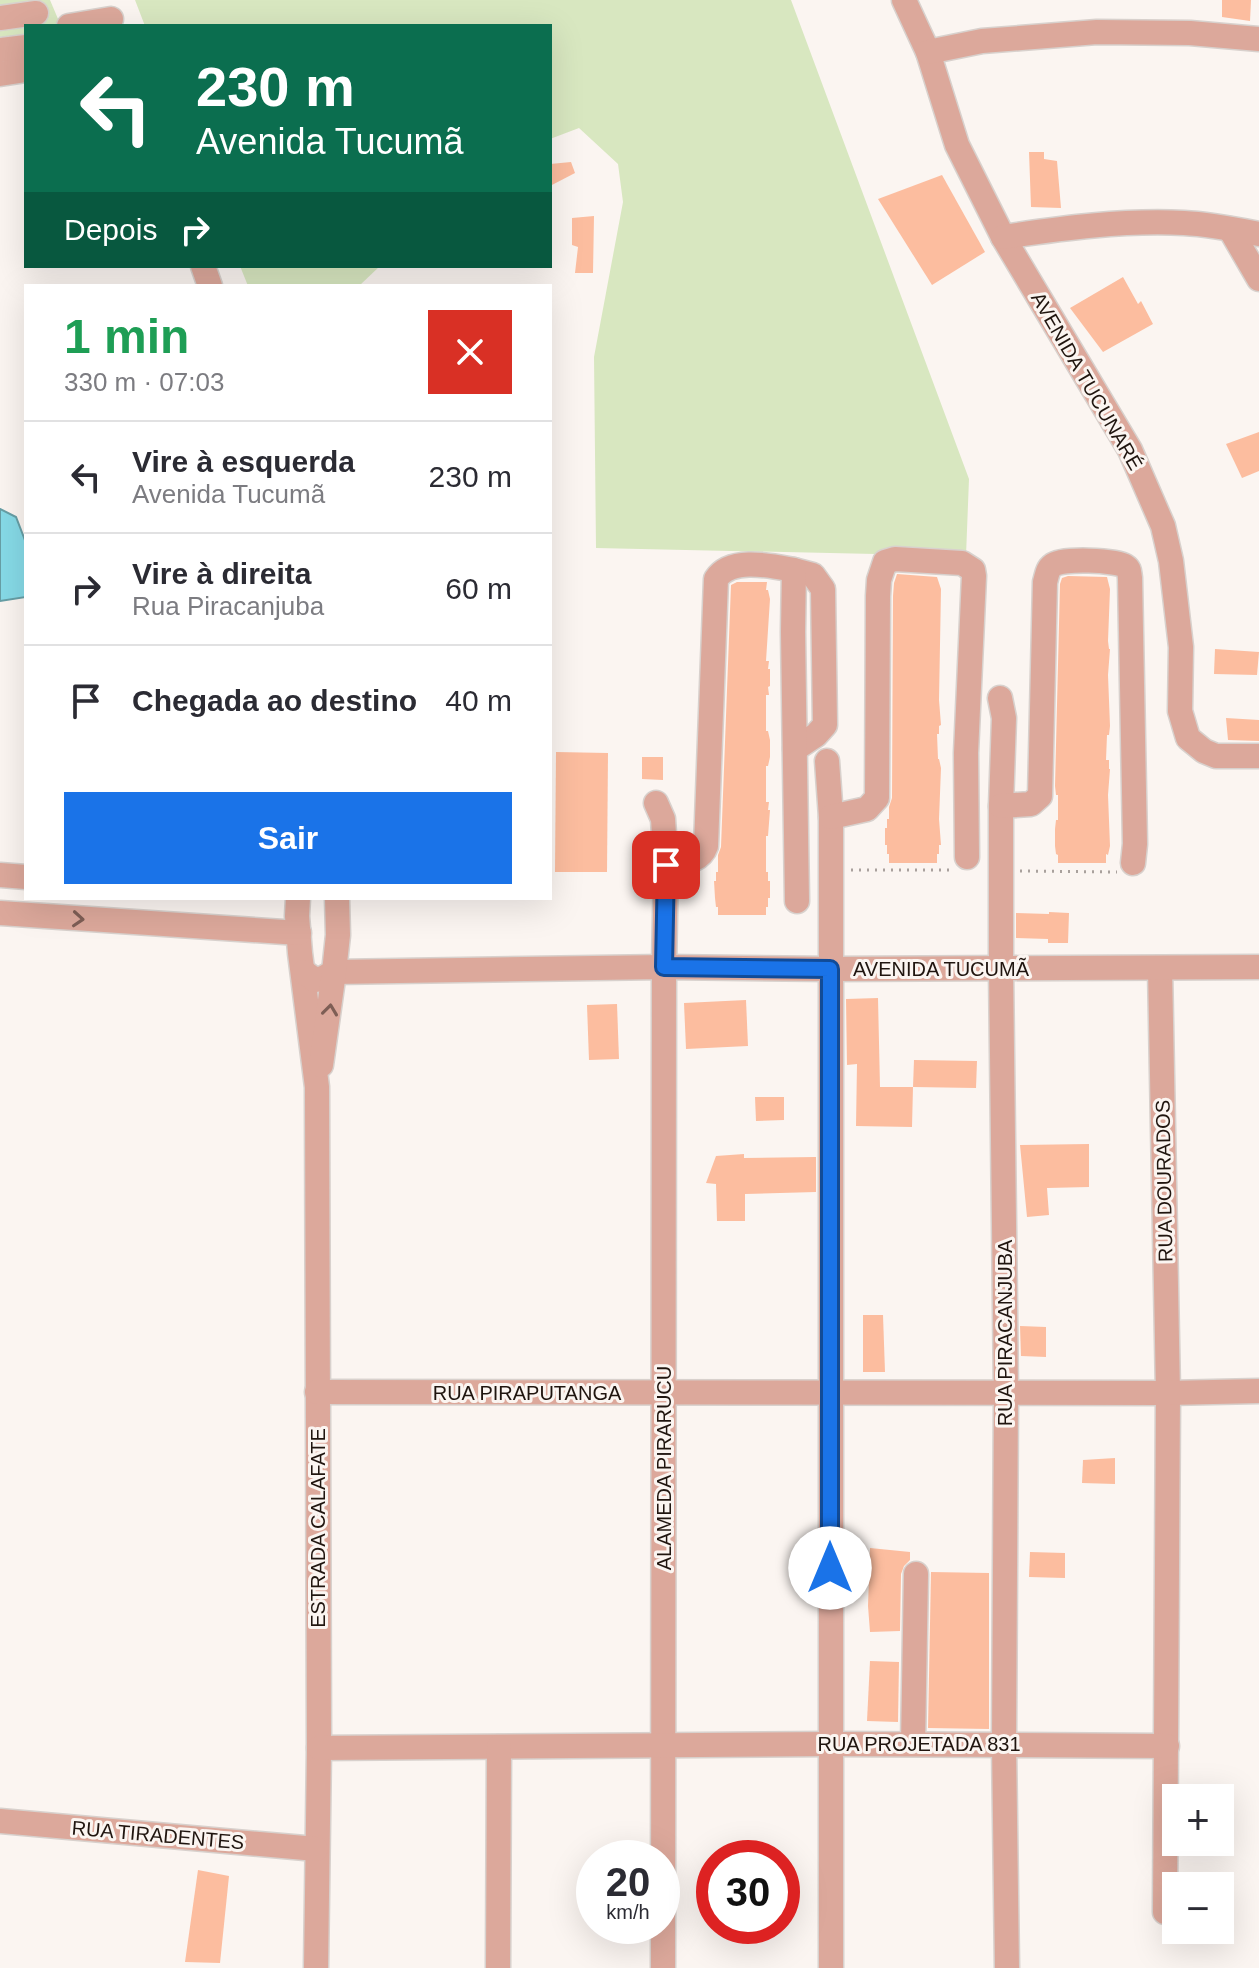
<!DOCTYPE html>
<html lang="pt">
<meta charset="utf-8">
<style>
:root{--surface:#fff;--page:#f2f2f3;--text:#2b2b33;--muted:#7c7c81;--line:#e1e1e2;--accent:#1a73e8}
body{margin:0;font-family:Helvetica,sans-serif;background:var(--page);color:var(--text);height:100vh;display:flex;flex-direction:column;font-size:30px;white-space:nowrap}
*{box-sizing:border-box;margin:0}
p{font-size:26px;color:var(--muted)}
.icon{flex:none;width:44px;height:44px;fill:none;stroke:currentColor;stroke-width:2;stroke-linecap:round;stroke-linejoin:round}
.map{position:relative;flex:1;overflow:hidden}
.sheet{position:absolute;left:24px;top:284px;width:528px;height:616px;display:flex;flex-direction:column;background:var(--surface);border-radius:0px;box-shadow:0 8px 32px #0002}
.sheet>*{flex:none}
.hud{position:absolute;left:24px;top:24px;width:528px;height:244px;border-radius:0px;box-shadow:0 8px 32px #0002;background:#0b6e4f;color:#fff;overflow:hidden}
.fabs{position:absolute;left:1162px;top:1784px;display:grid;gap:16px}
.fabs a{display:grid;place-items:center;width:72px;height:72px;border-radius:0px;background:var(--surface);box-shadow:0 8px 32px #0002;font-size:40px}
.speed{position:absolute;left:576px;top:1840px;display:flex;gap:16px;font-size:40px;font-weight:700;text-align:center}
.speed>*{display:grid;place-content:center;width:104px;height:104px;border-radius:50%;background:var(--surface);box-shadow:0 8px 32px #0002;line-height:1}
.speed small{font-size:20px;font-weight:400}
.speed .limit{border:12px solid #d22;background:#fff;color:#111}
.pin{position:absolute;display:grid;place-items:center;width:68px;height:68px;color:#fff;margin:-34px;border-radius:16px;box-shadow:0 4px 12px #0006}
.me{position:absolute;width:88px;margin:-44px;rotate:0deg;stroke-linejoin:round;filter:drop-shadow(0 0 6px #0008)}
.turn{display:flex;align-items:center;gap:28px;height:168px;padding:0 40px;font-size:36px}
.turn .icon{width:104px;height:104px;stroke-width:2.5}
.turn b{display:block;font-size:56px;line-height:68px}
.then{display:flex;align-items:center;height:76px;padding:0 40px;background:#0003;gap:16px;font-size:30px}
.round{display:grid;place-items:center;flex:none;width:84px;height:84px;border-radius:0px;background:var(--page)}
.summary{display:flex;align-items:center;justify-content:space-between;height:136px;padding:0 40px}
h1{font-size:48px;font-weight:700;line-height:60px;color:#1e9e55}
.action{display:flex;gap:16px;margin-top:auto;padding:16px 40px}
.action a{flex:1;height:92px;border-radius:0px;background:var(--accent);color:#fff;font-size:32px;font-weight:700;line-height:92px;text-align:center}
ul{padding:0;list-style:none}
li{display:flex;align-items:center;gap:24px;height:112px;padding:0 40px;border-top:2px solid var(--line)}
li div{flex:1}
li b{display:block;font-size:30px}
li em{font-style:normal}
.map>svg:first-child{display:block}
.green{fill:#d8e7c0}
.water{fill:#86dae7;stroke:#679fa6;stroke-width:2}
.building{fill:#fcbd9f}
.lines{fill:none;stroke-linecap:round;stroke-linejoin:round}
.minor-casing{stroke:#d8d1cd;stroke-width:27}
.path{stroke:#a9a19d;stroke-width:3;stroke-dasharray:2 6;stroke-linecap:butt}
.minor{stroke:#dca89b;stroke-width:24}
.oneway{stroke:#7e5e55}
.route-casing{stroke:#114b97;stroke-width:20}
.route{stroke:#1a73e8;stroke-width:14}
.labels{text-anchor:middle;stroke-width:6;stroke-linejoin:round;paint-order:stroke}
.street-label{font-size:20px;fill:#20150f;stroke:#fbf5f1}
</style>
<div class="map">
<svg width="1259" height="1968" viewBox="0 0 1259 1968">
<rect width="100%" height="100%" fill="#fbf5f1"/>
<!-- green -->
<g class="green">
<polygon points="0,0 50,0 61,26 26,26 26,61 0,64"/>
<polygon points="135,0 791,0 969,479 966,556 596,548 594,357 623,202 618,164 579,128 550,139 550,26 145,26"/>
<polygon points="240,266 380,266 359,286 248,286"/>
</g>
<!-- water -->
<polygon class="water" points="0,509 16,517 26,543 26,597 0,601"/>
<!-- building -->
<g class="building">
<polygon points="1222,0 1251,0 1250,21 1222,17"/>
<polygon points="1029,152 1044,152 1044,159 1057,161 1061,208 1031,207"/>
<polygon points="571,162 575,173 550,186 550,164"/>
<polygon points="942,175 985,252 932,285 878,199"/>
<polygon points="594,216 593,273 575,273 578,247 572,245 572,218"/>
<polygon points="1123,277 1138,304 1141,301 1153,324 1103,352 1070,308"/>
<polygon points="1259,432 1259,471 1242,478 1226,444"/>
<polygon points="897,574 937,577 941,589 939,700 941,725 939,726 939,734 937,734 938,759 939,759 941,768 939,819 941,845 939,845 939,854 937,854 937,863 889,863 889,854 887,854 887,845 885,845 885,828 887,828 887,819 889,819 889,807 892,798 893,596 894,583"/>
<polygon points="1068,576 1107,577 1110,589 1108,641 1109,649 1110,649 1108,675 1110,726 1109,735 1107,735 1106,760 1109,760 1109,769 1110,769 1108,795 1110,846 1108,855 1106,854 1106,863 1058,863 1058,855 1056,854 1055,846 1055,829 1056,820 1058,820 1058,795 1056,795 1055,786 1060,584 1062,578"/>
<polygon points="737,582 767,582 766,590 768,590 770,599 766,661 769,661 768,669 770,669 770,686 768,687 769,695 766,695 766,731 768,731 770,740 770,757 768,766 766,766 766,802 769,802 768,810 770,810 768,836 766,836 766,872 768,872 768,881 770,881 770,898 768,898 768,907 766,907 766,915 718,915 718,907 716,907 715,898 714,881 716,881 716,872 718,872 718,855 721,847 731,585"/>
<polygon points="1215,649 1259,652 1257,675 1214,674"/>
<polygon points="1226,718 1259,720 1259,741 1228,740"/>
<polygon points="556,752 608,753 607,872 555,872"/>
<polygon points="642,757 663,757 663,780 642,779"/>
<polygon points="1049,912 1069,913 1068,943 1048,943 1048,939 1016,938 1016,913 1049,914"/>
<polygon points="878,998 880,1087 913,1087 912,1127 856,1126 857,1064 847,1065 846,999"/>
<polygon points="746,1000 748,1046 686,1049 684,1003"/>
<polygon points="617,1004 619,1059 589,1060 587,1005"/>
<polygon points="914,1060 977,1061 976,1088 913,1087"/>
<polygon points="755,1097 784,1097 784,1120 756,1121"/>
<polygon points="1089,1144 1089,1187 1047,1188 1049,1215 1027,1217 1020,1145"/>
<polygon points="744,1154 744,1158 816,1157 816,1192 745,1194 745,1221 717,1221 716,1184 706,1183 716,1156"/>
<polygon points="863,1315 883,1315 885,1372 863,1372"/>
<polygon points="1020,1326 1046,1327 1046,1357 1021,1356"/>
<polygon points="1115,1458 1115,1484 1082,1483 1083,1460"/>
<polygon points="870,1548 910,1552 910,1560 904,1566 901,1574 900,1631 870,1632 868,1606"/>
<polygon points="1030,1552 1065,1553 1065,1578 1029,1577"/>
<polygon points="931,1572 989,1573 989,1729 928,1728"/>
<polygon points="870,1661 899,1662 898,1722 867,1721"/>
<polygon points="198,1870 229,1876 220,1963 185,1962"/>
</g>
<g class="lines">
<defs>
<g id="minor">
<polyline points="904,0 928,52 957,145 1003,237 1130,450 1163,526 1171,561 1181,647 1180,711 1188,738 1204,751 1216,756 1259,756"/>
<polyline points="0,18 36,13"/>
<polyline points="69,26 111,19"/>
<polyline points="0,50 26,47"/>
<polyline points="928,52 982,41 1097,32 1190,33 1259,39"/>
<polyline points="0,74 26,70"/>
<polyline points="1230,229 1259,279"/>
<path d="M1003 237C1063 228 1123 220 1184 223 1209 224 1234 229 1259 234"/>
<polyline points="203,266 210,286"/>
<polyline points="794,570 813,575 823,589 825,725 816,735 795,749"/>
<polyline points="1000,698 1004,718 1001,806 1001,968 1006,1393 1004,1744 1007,1968"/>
<polyline points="827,761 831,817 831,1968"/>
<polyline points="656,803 663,819 666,865 664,967 663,1968"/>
<path d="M1001 806 1031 804 1040 796 1045 582C1047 576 1047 569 1053 565 1061 558 1116 560 1125 566 1130 569 1129 572 1130 578L1135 844 1133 863"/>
<polyline points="831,817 867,809 877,798 878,596 879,580 885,562 895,559 962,563 973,570 974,576 966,753 967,857"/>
<path d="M666 865C682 862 700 863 706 846L716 579C731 556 772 566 794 570L793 632 797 901"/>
<polyline points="0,875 26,877"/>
<polyline points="298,898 297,916 300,953 317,1087 319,1748 316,1968"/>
<polyline points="0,913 299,933"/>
<polyline points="1160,968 1168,1393 1165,1912"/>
<polyline points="304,972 315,980 323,978 334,972 664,967 830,969 1259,967"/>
<polyline points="321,1065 334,972 338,935 337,898"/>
<polyline points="317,1392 1168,1393 1259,1391"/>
<polyline points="913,1744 916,1574"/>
<polyline points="319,1748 830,1744 1167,1746"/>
<polyline points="0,1821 316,1849"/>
<polyline points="498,1968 499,1747"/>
</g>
</defs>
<!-- minor casing -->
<use href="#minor" class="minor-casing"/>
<!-- path -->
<g class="path">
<polyline points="851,870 951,870"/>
<polyline points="1020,871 1117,872"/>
</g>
<!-- minor -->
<use href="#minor" class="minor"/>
</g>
<!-- one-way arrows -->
<defs><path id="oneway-chevron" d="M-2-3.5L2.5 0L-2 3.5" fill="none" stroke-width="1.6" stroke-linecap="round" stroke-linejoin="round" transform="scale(2)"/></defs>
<g class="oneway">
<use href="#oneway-chevron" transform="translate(78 919) rotate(4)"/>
<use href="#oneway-chevron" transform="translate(330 1010) rotate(-83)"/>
</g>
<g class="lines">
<defs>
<polyline id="route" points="666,865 664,967 830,969 830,1568"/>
</defs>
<!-- route casing -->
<use href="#route" class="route-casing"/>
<!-- route -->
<use href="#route" class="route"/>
</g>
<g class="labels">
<!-- street labels -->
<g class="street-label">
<text transform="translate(1087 381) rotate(60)" y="7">AVENIDA TUCUNARÉ</text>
<text x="941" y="976">AVENIDA TUCUMÃ</text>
<text transform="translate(1164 1181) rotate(-91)" y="7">RUA DOURADOS</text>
<text transform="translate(1005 1333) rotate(-90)" y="7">RUA PIRACANJUBA</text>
<text x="527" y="1400">RUA PIRAPUTANGA</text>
<text transform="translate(664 1468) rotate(-90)" y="7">ALAMEDA PIRARUCU</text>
<text transform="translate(318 1528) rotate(-90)" y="7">ESTRADA CALAFATE</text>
<text x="919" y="1751">RUA PROJETADA 831</text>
<text transform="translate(158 1835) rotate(5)" y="7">RUA TIRADENTES</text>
</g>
</g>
</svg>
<div class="fabs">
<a>+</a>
<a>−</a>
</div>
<div class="speed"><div>20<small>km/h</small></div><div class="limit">30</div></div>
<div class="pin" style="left:666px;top:865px;background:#d93025"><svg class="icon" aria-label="arrive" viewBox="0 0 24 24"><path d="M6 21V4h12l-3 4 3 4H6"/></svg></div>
<svg class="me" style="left:830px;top:1568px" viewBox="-20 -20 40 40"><circle r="19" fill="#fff"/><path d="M0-13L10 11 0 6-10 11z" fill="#1a73e8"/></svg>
<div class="hud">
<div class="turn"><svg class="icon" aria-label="left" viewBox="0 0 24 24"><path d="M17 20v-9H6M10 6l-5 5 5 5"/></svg><div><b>230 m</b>Avenida Tucumã</div></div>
<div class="then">Depois<svg class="icon" aria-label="right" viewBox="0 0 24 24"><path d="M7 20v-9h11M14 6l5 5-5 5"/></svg></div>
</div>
<section class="sheet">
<div class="summary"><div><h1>1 min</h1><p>330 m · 07:03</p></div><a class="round" style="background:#d93025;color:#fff"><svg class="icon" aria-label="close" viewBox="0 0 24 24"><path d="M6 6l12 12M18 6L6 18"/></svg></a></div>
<ul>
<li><svg class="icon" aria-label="left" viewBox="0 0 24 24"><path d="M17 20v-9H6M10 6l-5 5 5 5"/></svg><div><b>Vire à esquerda</b><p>Avenida Tucumã</p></div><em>230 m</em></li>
<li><svg class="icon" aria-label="right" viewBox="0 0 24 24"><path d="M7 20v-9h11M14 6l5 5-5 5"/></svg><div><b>Vire à direita</b><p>Rua Piracanjuba</p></div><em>60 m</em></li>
<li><svg class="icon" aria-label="arrive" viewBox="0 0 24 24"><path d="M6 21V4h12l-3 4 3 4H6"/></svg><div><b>Chegada ao destino</b></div><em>40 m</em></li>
</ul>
<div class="action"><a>Sair</a></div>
</section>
</div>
